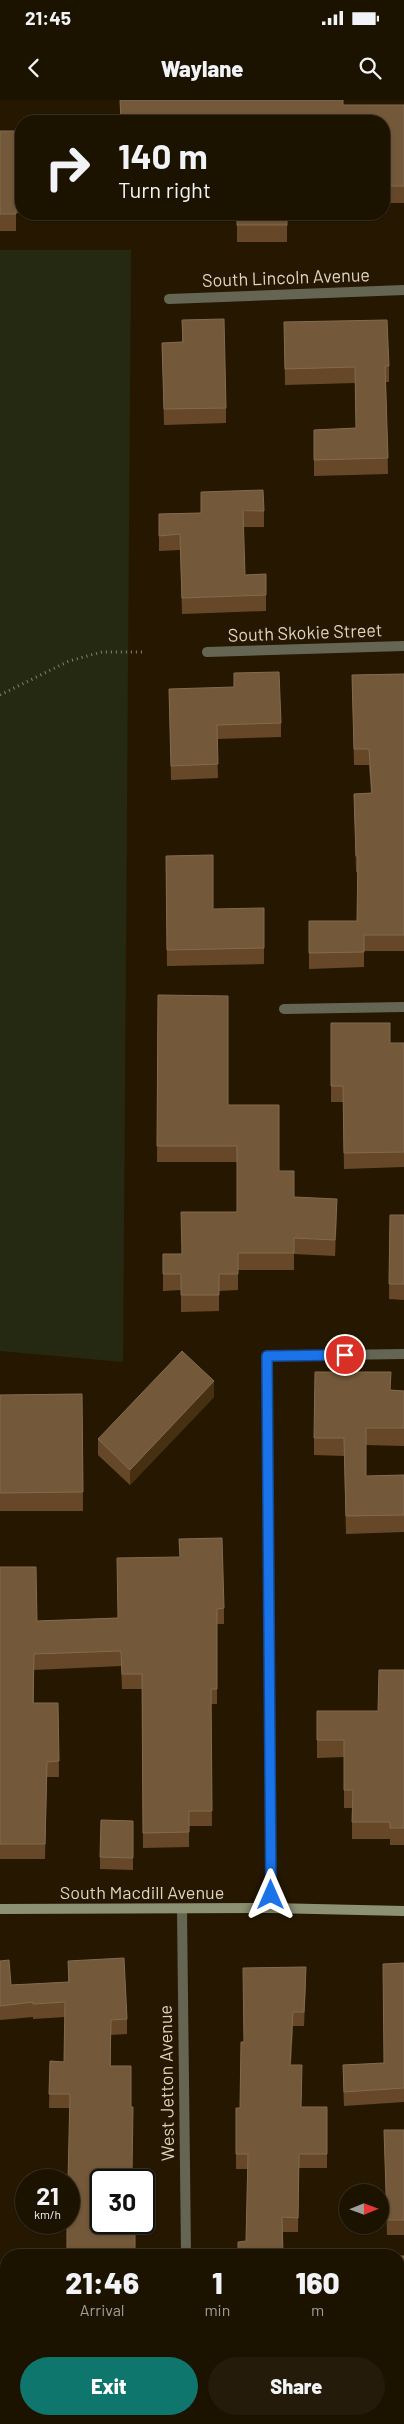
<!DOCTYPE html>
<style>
:root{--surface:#1c1200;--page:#251b0a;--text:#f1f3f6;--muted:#a09e99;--line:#3a3222;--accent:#0f766e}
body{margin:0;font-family:Barlow,sans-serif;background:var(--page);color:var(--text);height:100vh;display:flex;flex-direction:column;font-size:19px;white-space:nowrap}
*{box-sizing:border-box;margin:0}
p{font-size:16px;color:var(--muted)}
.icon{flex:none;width:28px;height:28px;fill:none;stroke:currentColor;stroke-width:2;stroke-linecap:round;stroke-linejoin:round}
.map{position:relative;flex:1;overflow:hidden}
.side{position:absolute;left:0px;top:2149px;width:405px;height:176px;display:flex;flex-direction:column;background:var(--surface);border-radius:20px 20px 0 0;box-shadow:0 1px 4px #0004,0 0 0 1px var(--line)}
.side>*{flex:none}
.hud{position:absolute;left:15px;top:15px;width:375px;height:105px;border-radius:20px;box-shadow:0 1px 4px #0004,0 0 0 1px var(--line);background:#1c1200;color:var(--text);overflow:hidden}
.needle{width:32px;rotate:89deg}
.buttons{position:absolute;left:339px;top:2084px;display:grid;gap:10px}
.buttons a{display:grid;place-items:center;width:50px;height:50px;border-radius:50%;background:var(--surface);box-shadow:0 1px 4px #0004,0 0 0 1px var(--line);font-size:25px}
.speed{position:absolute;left:15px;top:2069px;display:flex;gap:10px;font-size:25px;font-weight:700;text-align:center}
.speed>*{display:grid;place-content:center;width:65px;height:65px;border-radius:50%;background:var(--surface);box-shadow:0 1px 4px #0004,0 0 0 1px var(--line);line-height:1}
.speed small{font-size:12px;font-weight:400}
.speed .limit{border:2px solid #111;border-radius:8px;background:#fff;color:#111}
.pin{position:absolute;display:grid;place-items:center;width:42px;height:42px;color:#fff;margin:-21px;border:2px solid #fff;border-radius:50%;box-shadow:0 1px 5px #0007}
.me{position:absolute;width:55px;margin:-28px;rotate:0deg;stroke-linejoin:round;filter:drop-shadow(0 0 4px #0008)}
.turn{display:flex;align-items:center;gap:18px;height:105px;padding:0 20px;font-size:22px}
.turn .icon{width:65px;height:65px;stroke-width:2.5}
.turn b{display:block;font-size:35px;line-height:42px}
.eta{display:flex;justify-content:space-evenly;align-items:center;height:85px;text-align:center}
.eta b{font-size:30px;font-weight:800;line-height:35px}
.cta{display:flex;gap:10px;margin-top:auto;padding:10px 20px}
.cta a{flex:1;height:58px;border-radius:30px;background:var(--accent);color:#fff;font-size:20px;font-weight:800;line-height:58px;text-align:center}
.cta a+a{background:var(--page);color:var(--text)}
.status{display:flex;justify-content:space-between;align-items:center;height:35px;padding:0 25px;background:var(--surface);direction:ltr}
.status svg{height:14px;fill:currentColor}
header{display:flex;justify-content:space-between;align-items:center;height:65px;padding:0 20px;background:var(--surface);font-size:22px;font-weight:800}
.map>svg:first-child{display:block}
.green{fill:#252911}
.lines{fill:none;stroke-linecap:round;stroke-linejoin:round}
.path{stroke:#8a7f6b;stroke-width:3;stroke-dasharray:1 4;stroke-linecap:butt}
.street{stroke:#646653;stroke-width:10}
.secondary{stroke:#8d9173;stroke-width:10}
.wall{fill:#664829}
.shaded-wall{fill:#472f11}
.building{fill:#735839;stroke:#836b4f}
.route-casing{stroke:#114b97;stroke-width:12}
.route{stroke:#1a73e8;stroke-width:9}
.labels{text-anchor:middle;stroke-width:4;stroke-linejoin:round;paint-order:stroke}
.street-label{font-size:18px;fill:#ddd4c3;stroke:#261800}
</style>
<div class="status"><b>21:45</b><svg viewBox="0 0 49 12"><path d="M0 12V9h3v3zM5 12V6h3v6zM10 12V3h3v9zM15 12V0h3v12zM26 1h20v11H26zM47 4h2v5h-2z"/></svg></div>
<header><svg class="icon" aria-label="back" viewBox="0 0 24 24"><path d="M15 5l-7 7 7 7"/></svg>Waylane<svg class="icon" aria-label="search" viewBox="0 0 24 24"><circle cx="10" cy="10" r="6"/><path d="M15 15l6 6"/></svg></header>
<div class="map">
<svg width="404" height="2324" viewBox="0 0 404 2324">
<rect width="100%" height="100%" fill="#261800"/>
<!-- green -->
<polygon class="green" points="0,150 131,150 123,1262 0,1251"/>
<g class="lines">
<!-- path -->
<polyline class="path" points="0,595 69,561 102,552 142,552"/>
<!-- street -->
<g class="street">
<polyline points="169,199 404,190"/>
<polyline points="207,552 404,546"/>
<polyline points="284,909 404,907"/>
<polyline points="271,1808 267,1256 404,1254"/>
<polyline points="182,1810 186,2155"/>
<polyline points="189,2319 189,2324"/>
</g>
<!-- secondary -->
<polyline class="secondary" points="0,1809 271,1808 404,1811"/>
</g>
<!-- wall -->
<g class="wall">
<polygon points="120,0 343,0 343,5 404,5 404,103 384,103 384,21 120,21"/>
<polygon points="0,31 21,31 21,113 16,113 16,131 0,131"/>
<rect x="237" y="114" width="50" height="28"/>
<polygon points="182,220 226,308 226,323 164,325 162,243 182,242"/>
<polygon points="284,222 389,266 389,282 386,282 388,374 314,376 314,330 356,328 355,283 285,285"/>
<polygon points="264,411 264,427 243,427 245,475 266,474 266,511 182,514 180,450 159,451 159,414"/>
<polygon points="404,574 404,851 364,851 364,867 309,869 309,821 357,821 357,772 356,772 354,694 371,693 369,665 354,665 352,575"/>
<polygon points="169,589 281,623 281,637 217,639 218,678 171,680"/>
<polygon points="166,756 213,809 264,848 264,864 167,866"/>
<polygon points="158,895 228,1005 279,1071 294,1097 337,1115 335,1156 294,1154 294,1170 238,1170 238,1190 219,1191 219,1211 181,1212 181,1190 163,1191 163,1154 181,1154 237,1112 237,1062 157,1062"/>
<polygon points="331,923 390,943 404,943 404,1067 344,1069 343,1002 331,1002"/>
<polygon points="390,1115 404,1115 404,1200 389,1199"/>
<polygon points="391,1290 404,1291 404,1346 366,1345 366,1376 404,1375 404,1432 346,1434 344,1356 314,1355 314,1338"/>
<polygon points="82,1294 83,1411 0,1411 0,1295"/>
<polygon points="214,1297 130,1385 98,1355 98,1339"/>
<polygon points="179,1439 224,1508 224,1524 217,1524 217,1604 211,1604 212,1726 189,1726 189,1747 143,1748 142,1589 122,1589 121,1566 34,1570 34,1603 58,1603 59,1677 47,1677 45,1759 0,1759 0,1467 37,1521 117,1518 180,1457"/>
<polygon points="404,1570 404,1745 390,1745 390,1739 352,1739 352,1708 344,1708 344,1657 317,1658 317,1611 378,1611"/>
<polygon points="133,1721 133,1770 100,1769 100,1757"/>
<polygon points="0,1861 11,1885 68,1882 68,1861 127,1919 127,1934 111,1935 111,1966 131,2007 132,2071 135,2080 70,2008 49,2008 50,1961 64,1962 65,1917 33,1919 33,1917 0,1920"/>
<polygon points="404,1863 404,2002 344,2006 343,1980 343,1965 384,1963"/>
<polygon points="306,1882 304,1926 293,1926 291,1965 302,1979 301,2007 327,2007 327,2068 299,2068 298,2132 282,2132 246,2141 248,2069 236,2069 236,2008 240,2008 244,1942"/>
<polygon points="384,2030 404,2030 404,2135 387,2135"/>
<polygon points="399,2156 404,2156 404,2301 399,2302"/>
</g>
<!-- shaded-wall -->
<g class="shaded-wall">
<polygon points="337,1099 337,1115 335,1156 335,1140"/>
<polygon points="214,1281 214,1297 130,1385 130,1370"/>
<polygon points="293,1912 293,1926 290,1979 290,1965"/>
</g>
<!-- building -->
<g class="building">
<polygon points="120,0 343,0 343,5 404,5 404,86 384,86 384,21 121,21"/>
<polygon points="0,31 21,31 21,96 16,96 16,114 0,114"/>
<rect x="237" y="114" width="50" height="11"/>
<polygon points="224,219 226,308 164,309 162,243 183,242 182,220"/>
<polygon points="387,220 389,266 385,266 388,358 314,360 314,330 356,328 355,267 285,269 284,222"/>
<polygon points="263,390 264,411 243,411 245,475 266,474 266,495 182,498 180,434 159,436 159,414 201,413 201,392"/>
<polygon points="279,572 281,623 217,625 218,664 171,666 169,589 234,587 234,573"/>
<polygon points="404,574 404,835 364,835 364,852 309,853 309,821 357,821 358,756 356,756 354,694 372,693 369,649 354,649 352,575"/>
<polygon points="213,755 213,809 264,808 264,848 167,850 166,756"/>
<polygon points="158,895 228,896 228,1005 279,1005 279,1071 294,1071 294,1097 337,1099 335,1140 294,1138 294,1153 238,1153 238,1174 219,1174 219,1195 181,1195 181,1174 163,1174 163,1154 182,1154 181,1112 237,1112 237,1046 157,1046"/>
<polygon points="331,923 390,923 390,943 404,943 404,1052 344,1053 343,986 331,986"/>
<polygon points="390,1115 404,1115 404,1184 389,1184"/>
<polygon points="182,1251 214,1281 130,1370 98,1339"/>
<polygon points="315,1272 391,1272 390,1290 404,1291 404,1328 366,1328 366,1376 404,1375 404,1415 346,1416 344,1338 314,1338"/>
<polygon points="82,1294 83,1392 0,1393 0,1295"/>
<polygon points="222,1438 224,1508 217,1509 217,1589 211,1589 212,1711 189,1711 189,1732 143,1733 142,1574 122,1574 121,1551 34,1554 33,1603 58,1603 59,1661 47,1662 45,1744 0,1744 0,1467 36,1467 37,1521 118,1518 117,1458 180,1457 179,1439"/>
<polygon points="379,1570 404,1570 404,1728 390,1728 390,1722 352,1722 353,1690 344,1690 344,1640 317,1640 317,1611 378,1611"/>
<polygon points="101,1720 133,1721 133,1758 100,1757"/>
<polygon points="124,1858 127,1919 111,1920 110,1966 131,1966 131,2007 133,2007 132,2071 135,2071 135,2080 101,2080 101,2122 135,2122 135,2155 67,2155 67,2122 69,2122 68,2080 70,1994 49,1994 50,1961 64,1962 65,1902 33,1904 33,1902 0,1906 0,1861 9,1860 11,1885 69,1882 68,1861"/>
<polygon points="404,1863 404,1988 344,1992 343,1965 384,1963 383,1864"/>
<polygon points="306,1867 304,1912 293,1912 290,1965 302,1965 301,2007 327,2007 327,2054 299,2054 298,2118 282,2117 283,2155 238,2155 238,2142 246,2141 248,2054 236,2054 236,2008 240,2008 241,1942 244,1942 243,1868"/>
<polygon points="384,2030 404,2030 404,2120 387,2120"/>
<rect x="399" y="2156" width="5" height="131"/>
<rect x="0" y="2294" width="3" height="30"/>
<polygon points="98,2319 129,2319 129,2324 99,2324"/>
<rect x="250" y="2319" width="51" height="5"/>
</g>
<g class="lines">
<defs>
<polyline id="route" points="271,1795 267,1256 345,1255"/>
</defs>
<!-- route casing -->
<use href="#route" class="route-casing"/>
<!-- route -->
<use href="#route" class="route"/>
</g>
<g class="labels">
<!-- street labels -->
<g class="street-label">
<text transform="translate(286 178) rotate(-2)" y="6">South Lincoln Avenue</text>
<text transform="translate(305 533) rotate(-2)" y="6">South Skokie Street</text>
<text x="142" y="1799">South Macdill Avenue</text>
<text transform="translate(167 1983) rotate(-91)" y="6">West Jetton Avenue</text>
</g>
</g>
</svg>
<div class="buttons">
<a><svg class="needle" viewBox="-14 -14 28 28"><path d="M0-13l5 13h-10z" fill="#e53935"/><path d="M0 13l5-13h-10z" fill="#a09e99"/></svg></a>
</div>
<div class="speed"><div>21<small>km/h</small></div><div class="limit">30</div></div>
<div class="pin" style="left:345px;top:1255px;background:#d93025"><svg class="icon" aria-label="arrive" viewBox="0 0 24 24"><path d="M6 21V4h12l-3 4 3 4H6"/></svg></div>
<svg class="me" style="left:271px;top:1795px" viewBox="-20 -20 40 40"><path d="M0-17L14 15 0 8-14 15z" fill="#1a73e8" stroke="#fff" stroke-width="4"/></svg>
<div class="hud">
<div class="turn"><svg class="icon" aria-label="right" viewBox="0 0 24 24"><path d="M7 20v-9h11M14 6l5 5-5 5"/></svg><div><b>140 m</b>Turn right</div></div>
</div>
<section class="side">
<div class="eta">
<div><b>21:46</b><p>Arrival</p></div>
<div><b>1</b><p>min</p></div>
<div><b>160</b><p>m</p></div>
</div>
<div class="cta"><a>Exit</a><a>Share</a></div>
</section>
</div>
